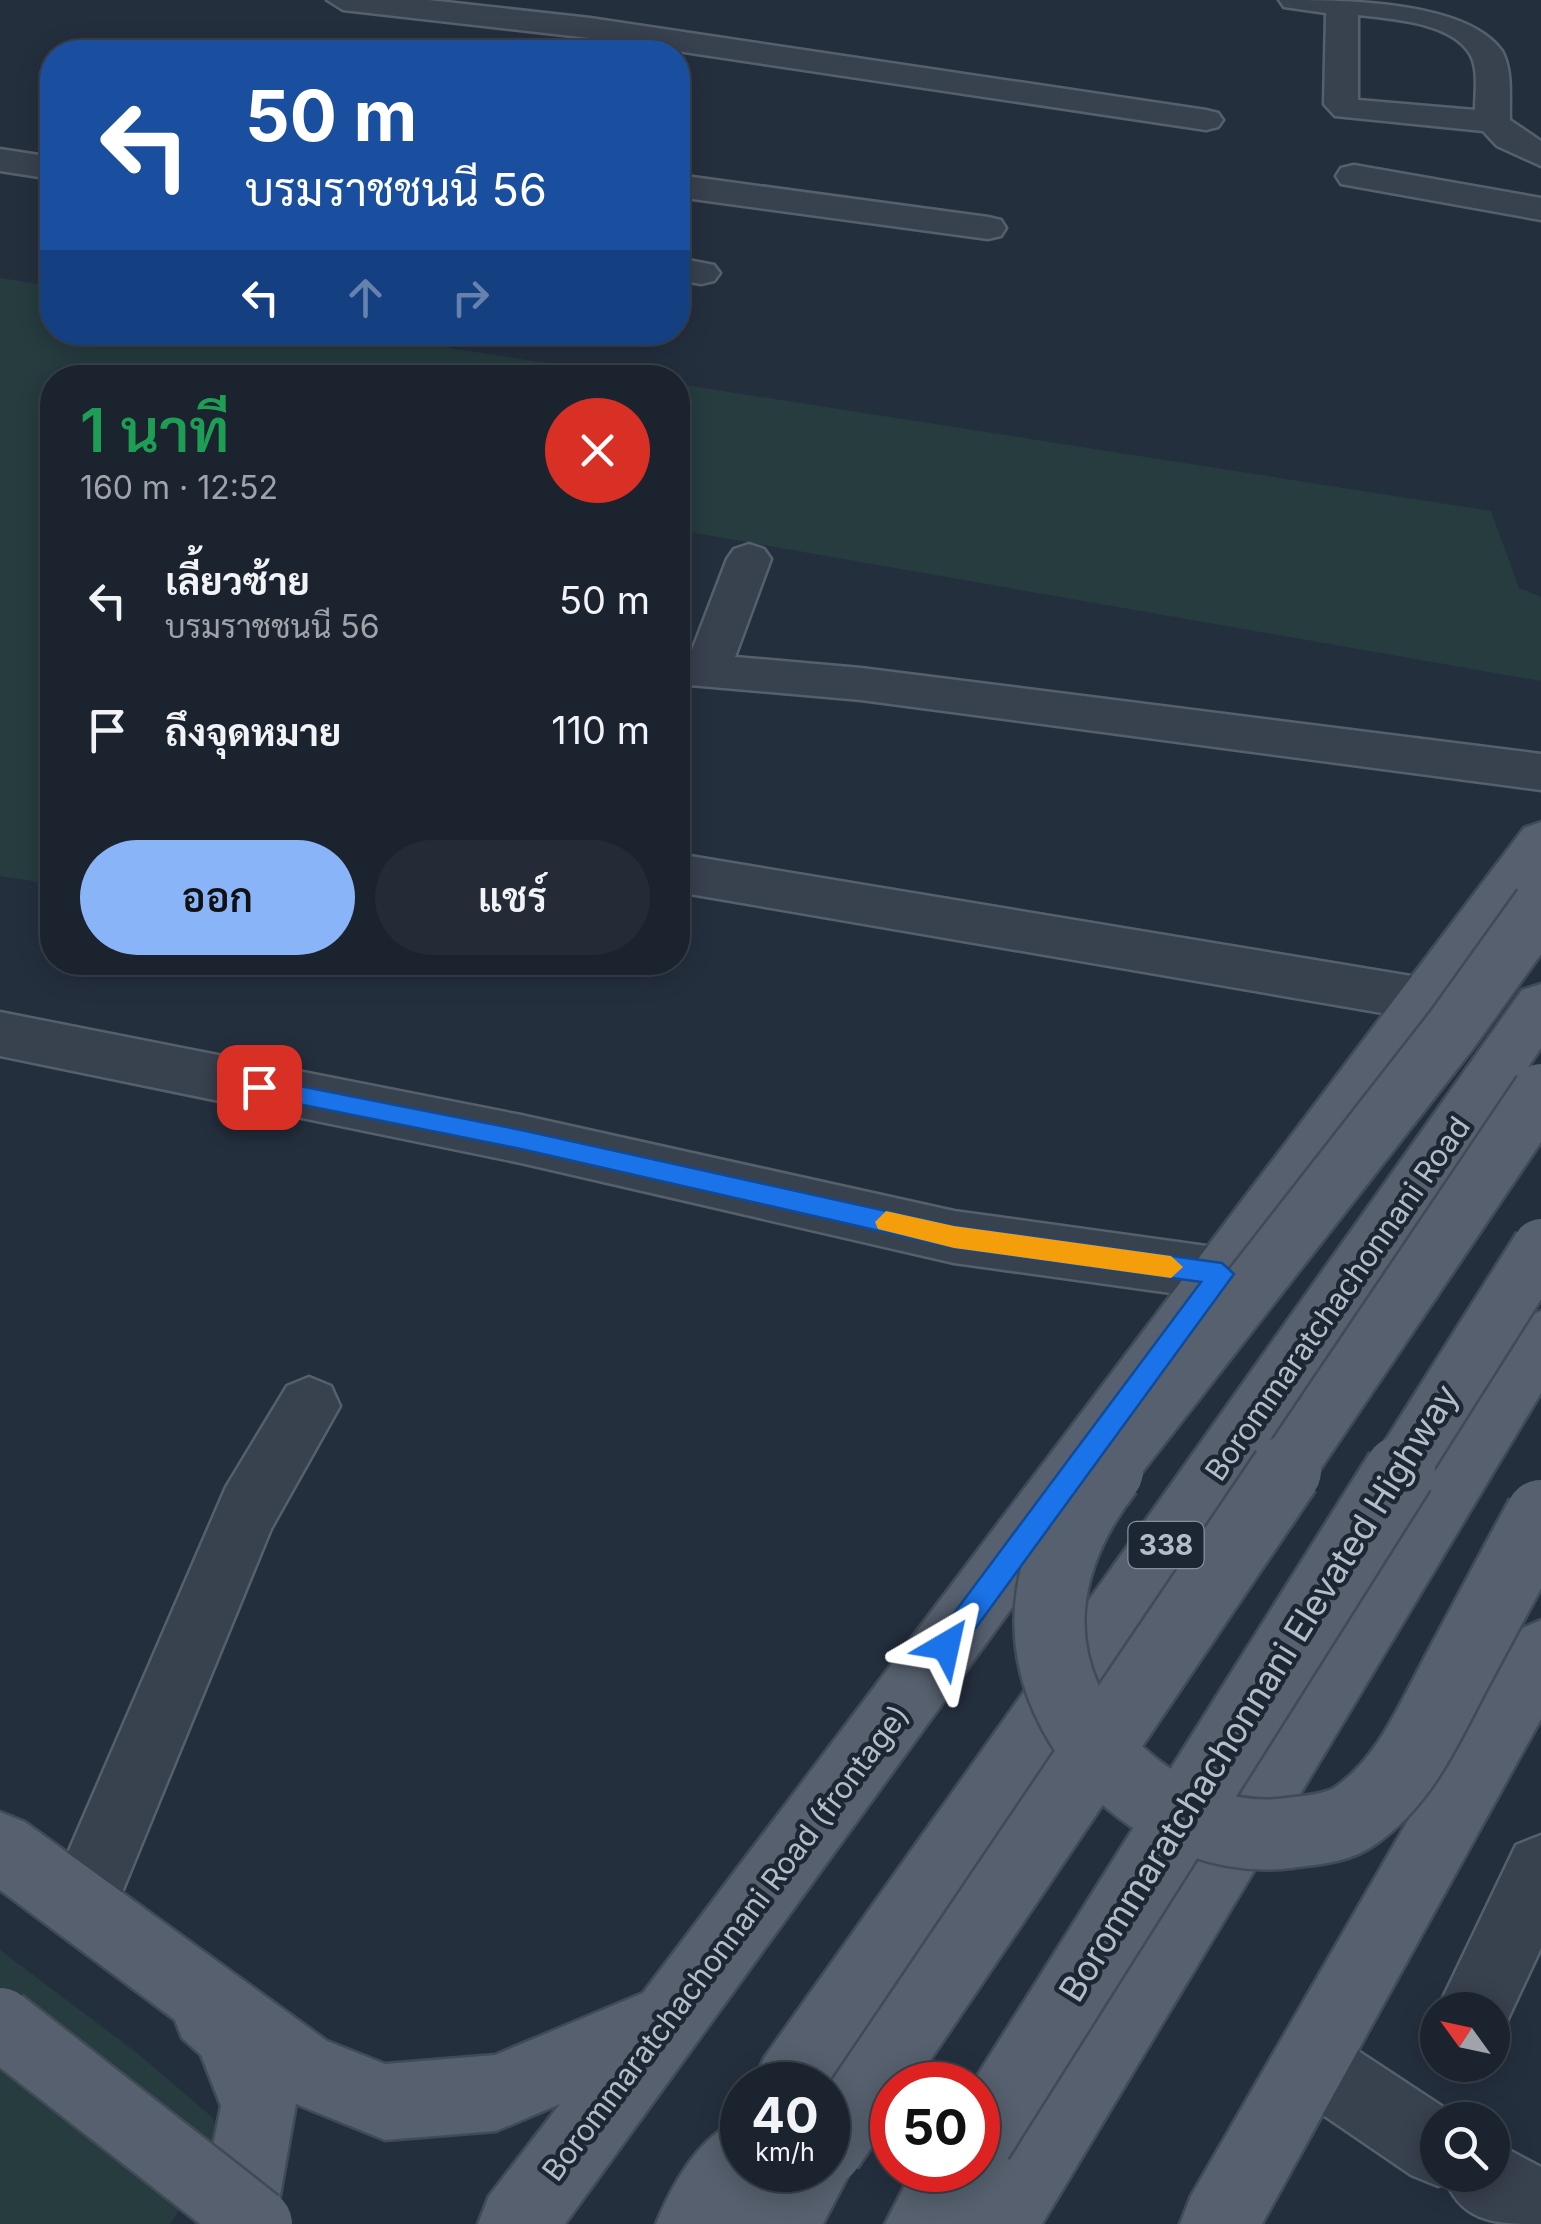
<!DOCTYPE html>
<html lang="th">
<meta charset="utf-8">
<style>
:root{--surface:#1b232e;--page:#242b36;--text:#f1f3f6;--muted:#a0a4aa;--line:#39404a;--accent:#8ab4f8}
body{margin:0;font-family:Inter,Sarabun,sans-serif;background:var(--page);color:var(--text);height:100vh;display:flex;flex-direction:column;font-size:38px;white-space:nowrap}
*{box-sizing:border-box;margin:0}
p{font-size:32px;color:var(--muted)}
.icon{flex:none;width:55px;height:55px;fill:none;stroke:currentColor;stroke-width:2;stroke-linecap:round;stroke-linejoin:round}
.map{position:relative;flex:1;overflow:hidden}
.panel{position:absolute;left:40px;top:365px;width:650px;height:610px;display:flex;flex-direction:column;background:var(--surface);border-radius:40px;box-shadow:0 5px 25px #0003,0 0 0 2px var(--line)}
.panel>*{flex:none}
.banner{position:absolute;left:40px;top:40px;width:650px;height:305px;border-radius:40px;box-shadow:0 5px 25px #0003,0 0 0 2px var(--line);background:#1a4fa0;color:#fff;overflow:hidden}
.needle{width:65px;rotate:303deg}
.controls{position:absolute;left:1420px;top:1992px;display:grid;gap:20px}
.controls a{display:grid;place-items:center;width:90px;height:90px;border-radius:50%;background:var(--surface);box-shadow:0 5px 25px #0003,0 0 0 2px var(--line);font-size:50px}
.speed{position:absolute;left:720px;top:2062px;display:flex;gap:20px;font-size:50px;font-weight:700;text-align:center}
.speed>*{display:grid;place-content:center;width:130px;height:130px;border-radius:50%;background:var(--surface);box-shadow:0 5px 25px #0003,0 0 0 2px var(--line);line-height:1}
.speed small{font-size:25px;font-weight:400}
.speed .limit{border:15px solid #d22;background:#fff;color:#111}
.pin{position:absolute;display:grid;place-items:center;width:85px;height:85px;color:#fff;margin:-42px;border-radius:20px;box-shadow:0 5px 15px #0006}
.me{position:absolute;width:110px;margin:-55px;rotate:36deg;stroke-linejoin:round;filter:drop-shadow(0 0 8px #0008)}
.turn{display:flex;align-items:center;gap:35px;height:210px;padding:0 40px;font-size:45px}
.turn .icon{width:130px;height:130px;stroke-width:2.5}
.turn b{display:block;font-size:70px;line-height:85px}
.lanes{display:flex;align-items:center;height:95px;padding:0 40px;background:#0003;justify-content:center;gap:50px;direction:ltr}
.lanes .off{opacity:.35}
.round{display:grid;place-items:center;flex:none;width:105px;height:105px;border-radius:52px;background:var(--page)}
.summary{display:flex;align-items:center;justify-content:space-between;height:170px;padding:0 40px}
h1{font-size:60px;font-weight:600;line-height:75px;color:#1e9e55}
.action{display:flex;gap:20px;margin-top:auto;padding:20px 40px}
.action a{flex:1;height:115px;border-radius:60px;background:var(--accent);color:#111;font-size:40px;font-weight:600;line-height:115px;text-align:center}
.action a+a{background:var(--page);color:var(--text)}
ul{padding:0;list-style:none}
li{display:flex;align-items:center;gap:30px;height:130px;padding:0 40px}
li div{flex:1}
li b{display:block;font-size:38px}
li em{font-style:normal}
.map>svg:first-child{display:block}
.green{fill:#263c3f}
.lines{fill:none;stroke-linecap:round;stroke-linejoin:round}
.minor-casing{stroke:#565f6c;stroke-width:5}
.major-casing{stroke:#414a57;stroke-width:5}
.minor{fill:#38414e;fill-rule:evenodd}
.major{fill:#56606e;fill-rule:evenodd}
.major-bridge-far1-casing{stroke:#414a57;stroke-width:61;stroke-linecap:butt}
.major-bridge-casing{stroke:#414a57;stroke-width:75;stroke-linecap:butt}
.major-bridge-far1{stroke:#56606e;stroke-width:56}
.major-bridge{stroke:#56606e;stroke-width:70}
.route{fill:#1a73e8;stroke:#114b97;stroke-width:2.5}
.slow{fill:#f59e0b}
.labels{text-anchor:middle;stroke-width:9;stroke-linejoin:round;paint-order:stroke}
.shield{fill:#1d2633;stroke:#878f9c;stroke-width:2.5}
.shield-label{font-size:28px;font-weight:bold;fill:#b4bcc9}
.street-label{font-size:30px;fill:#b4bcc9;stroke:#1d2633}
.near-street-label{font-size:35px;fill:#b4bcc9;stroke:#1d2633}
</style>
<div class="map">
<svg width="1541" height="2224" viewBox="0 0 1541 2224">
<rect width="100%" height="100%" fill="#242f3e"/>
<!-- green -->
<g class="green">
<polygon points="0,278 52,286 52,332 350,333 639,377 52,378 52,884 0,876"/>
<polygon points="678,384 1491,511 1519,588 1541,597 1541,681 678,530"/>
<polygon points="0,1950 137,2053 213,2118 219,2149 170,2224 0,2224"/>
</g>
<g class="lines">
<defs>
<g id="minor">
<polygon points="327,0 428,0 590,18 1206,110 1218,113 1223,120 1218,127 1206,130 590,38 343,10"/>
<path d="M1279 0C1341 0 1466 0 1502 51 1513 71 1509 98 1510 120L1541 141V166L1497 146 1483 131 1335 116 1324 104 1326 13 1284 7ZM1358 15C1391 19 1451 22 1470 54 1479 69 1475 93 1475 110L1358 100Z"/>
<polygon points="0,149 52,157 52,179 0,171"/>
<polygon points="1354,165 1541,198 1541,220 1341,184 1336,176 1341,168"/>
<polygon points="678,175 988,217 1001,220 1006,228 1001,236 988,239 678,197"/>
<polygon points="678,258 714,265 720,273 714,281 701,284 678,280"/>
<polygon points="749,544 764,549 771,559 735,657 861,668 1541,754 1541,790 861,700 678,684 678,652 691,653 727,559 734,549"/>
<polygon points="678,854 1423,978 1442,984 1449,999 1442,1014 1423,1020 678,892"/>
<polygon points="0,1012 521,1115 954,1211 1221,1248 1242,1255 1250,1274 1242,1293 1221,1300 954,1263 521,1163 0,1056"/>
<polygon points="309,1377 331,1386 340,1406 271,1529 106,1931 81,1942 56,1931 45,1906 226,1487 287,1386"/>
<polygon points="1541,1835 1541,1948 1500,2036 1492,2039 1492,2010 1437,2010 1516,1845"/>
<path d="M1311 2026 1337 2037 1463 2120H1438V2175H1492V2141L1541 2167V2224C1501 2224 1464 2224 1447 2183L1438 2186 1411 2175 1285 2089 1274 2063 1285 2037Z"/>
</g>
<g id="major">
<polygon points="1541,822 1541,878 565,2224 478,2224 489,2196 560,2104 496,2131 385,2140 296,2104 275,2224 197,2224 221,2106 201,2055 182,2038 175,2020 0,1890 0,1812 25,1822 327,2041 385,2064 495,2055 643,1993 1524,828"/>
<polygon points="1541,984 1541,1048 828,2097 828,2085 753,2085 764,2058 1522,990"/>
<polygon points="1541,1311 1541,1393 1042,2224 885,2224 913,2170 978,2170 978,2140 985,2143 993,2161 1520,1319"/>
<polygon points="1541,1620 1541,1719 1262,2224 1180,2224 1191,2196 1518,1630"/>
<path d="M742 2118V2170H828V2138L840 2143 851 2170 823 2224H656C673 2182 700 2135 742 2118Z"/>
</g>
</defs>
<!-- minor casing -->
<use href="#minor" class="minor-casing"/>
<!-- major casing -->
<use href="#major" class="major-casing"/>
<!-- minor -->
<use href="#minor" class="minor"/>
<!-- major -->
<use href="#major" class="major"/>
<defs>
<g id="major-bridge-far1">
<polyline points="1106,1473 1452,1030 1541,906"/>
<polyline points="1284,1473 1541,1092"/>
<polyline points="1398,1473 1541,1247"/>
</g>
<g id="major-bridge">
<path d="M1108 1471C1077 1511 1054 1556 1050 1608 1040 1734 1168 1849 1289 1833 1310 1830 1337 1829 1355 1816 1406 1781 1430 1721 1458 1669 1486 1617 1513 1566 1541 1515"/>
<polyline points="0,2023 257,2224"/>
<polyline points="978,2140 1400,1471"/>
<polyline points="828,2149 1286,1471"/>
</g>
</defs>
<!-- major-bridge-far1 casing -->
<use href="#major-bridge-far1" class="major-bridge-far1-casing"/>
<!-- major-bridge casing -->
<use href="#major-bridge" class="major-bridge-casing"/>
<!-- major-bridge-far1 -->
<use href="#major-bridge-far1" class="major-bridge-far1"/>
<!-- major-bridge -->
<use href="#major-bridge" class="major-bridge"/>
</g>
<!-- route -->
<polygon class="route" points="259,1078 521,1130 954,1226 1222,1263 1234,1274 956,1655 946,1659 937,1655 933,1646 937,1636 1201,1282 954,1248 521,1149 259,1096 248,1087"/>
<!-- slow -->
<polygon class="slow" points="886,1211 954,1226 1171,1256 1183,1267 1171,1278 954,1248 878,1229 875,1222"/>
<g class="labels">
<!-- shield labels -->
<rect class="shield" x="1128.5" y="1522" width="75" height="46" rx="8"/>
<g class="shield-label">
<text x="1166" y="1555">338</text>
</g>
<!-- street labels -->
<g class="street-label">
<text transform="translate(1338 1299) rotate(-55)" y="10">Borommaratchachonnani Road</text>
<text transform="translate(726 1943) rotate(-53)" y="10">Borommaratchachonnani Road (frontage)</text>
</g>
<!-- near-street labels -->
<g class="near-street-label">
<text transform="translate(1259 1693) rotate(-58)" y="12">Borommaratchachonnani Elevated Highway</text>
</g>
</g>
</svg>
<div class="controls">
<a><svg class="needle" viewBox="-14 -14 28 28"><path d="M0-13l5 13h-10z" fill="#e53935"/><path d="M0 13l5-13h-10z" fill="#a0a4aa"/></svg></a>
<a><svg class="icon" aria-label="search" viewBox="0 0 24 24"><circle cx="10" cy="10" r="6"/><path d="M15 15l6 6"/></svg></a>
</div>
<div class="speed"><div>40<small>km/h</small></div><div class="limit">50</div></div>
<div class="pin" style="left:259px;top:1087px;background:#d93025"><svg class="icon" aria-label="arrive" viewBox="0 0 24 24"><path d="M6 21V4h12l-3 4 3 4H6"/></svg></div>
<svg class="me" style="left:946px;top:1646px" viewBox="-20 -20 40 40"><path d="M0-17L14 15 0 8-14 15z" fill="#1a73e8" stroke="#fff" stroke-width="4"/></svg>
<div class="banner">
<div class="turn"><svg class="icon" aria-label="left" viewBox="0 0 24 24"><path d="M17 20v-9H6M10 6l-5 5 5 5"/></svg><div><b>50 m</b>บรมราชชนนี 56</div></div>
<div class="lanes"><svg class="icon" aria-label="left" viewBox="0 0 24 24"><path d="M17 20v-9H6M10 6l-5 5 5 5"/></svg><svg class="icon off" aria-label="ahead" viewBox="0 0 24 24"><path d="M12 20V5M6 11l6-6 6 6"/></svg><svg class="icon off" aria-label="right" viewBox="0 0 24 24"><path d="M7 20v-9h11M14 6l5 5-5 5"/></svg></div>
</div>
<section class="panel">
<div class="summary"><div><h1>1 นาที</h1><p>160 m · 12:52</p></div><a class="round" style="background:#d93025;color:#fff"><svg class="icon" aria-label="close" viewBox="0 0 24 24"><path d="M6 6l12 12M18 6L6 18"/></svg></a></div>
<ul>
<li><svg class="icon" aria-label="left" viewBox="0 0 24 24"><path d="M17 20v-9H6M10 6l-5 5 5 5"/></svg><div><b>เลี้ยวซ้าย</b><p>บรมราชชนนี 56</p></div><em>50 m</em></li>
<li><svg class="icon" aria-label="arrive" viewBox="0 0 24 24"><path d="M6 21V4h12l-3 4 3 4H6"/></svg><div><b>ถึงจุดหมาย</b></div><em>110 m</em></li>
</ul>
<div class="action"><a>ออก</a><a>แชร์</a></div>
</section>
</div>
